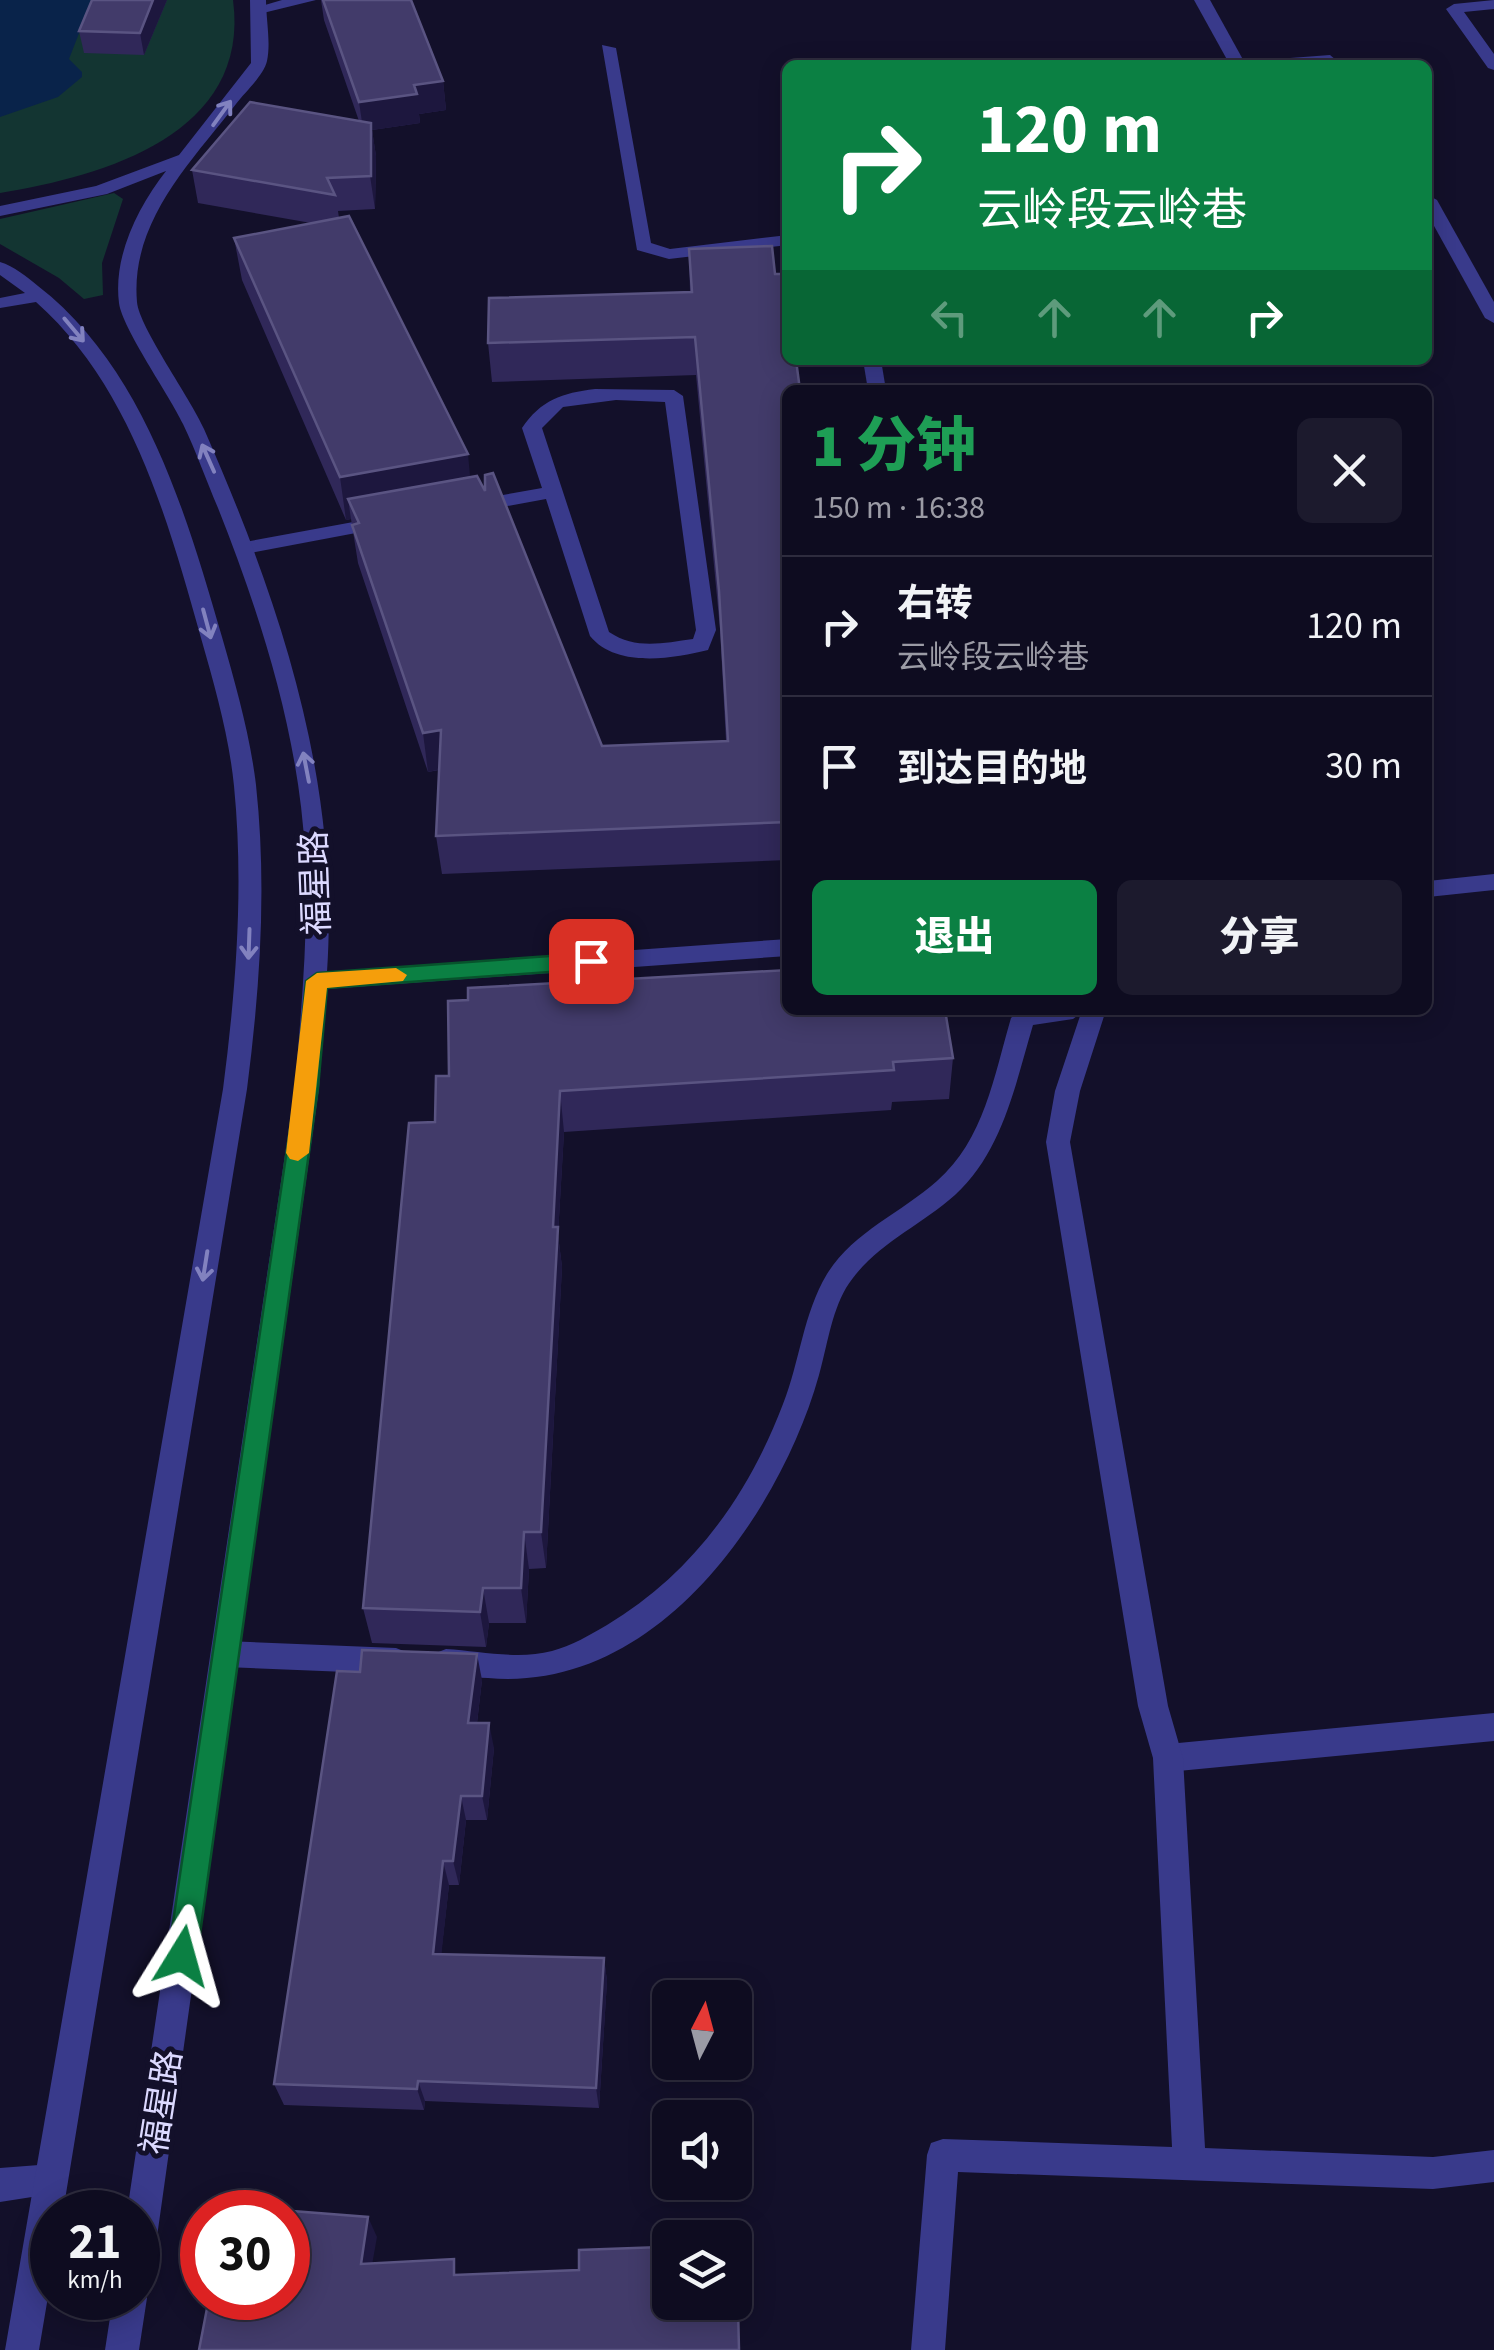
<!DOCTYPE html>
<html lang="zh">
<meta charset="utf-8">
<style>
:root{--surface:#0e0c20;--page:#1c1a2d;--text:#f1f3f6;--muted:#9b9ba5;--line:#2e2c3e;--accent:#0b8043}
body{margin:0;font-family:"Source Sans 3","Noto Sans SC",sans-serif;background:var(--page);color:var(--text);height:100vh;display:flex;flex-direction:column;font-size:38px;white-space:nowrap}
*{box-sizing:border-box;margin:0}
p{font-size:32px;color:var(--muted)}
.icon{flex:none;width:55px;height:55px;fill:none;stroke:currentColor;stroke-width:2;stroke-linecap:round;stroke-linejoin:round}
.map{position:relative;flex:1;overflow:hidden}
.details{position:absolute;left:782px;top:385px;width:650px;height:630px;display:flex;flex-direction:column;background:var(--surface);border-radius:15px;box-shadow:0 5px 25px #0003,0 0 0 2px var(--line)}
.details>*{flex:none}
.guide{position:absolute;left:782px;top:60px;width:650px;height:305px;border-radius:15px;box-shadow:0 5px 25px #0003,0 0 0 2px var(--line);background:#0b8043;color:#fff;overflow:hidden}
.needle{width:65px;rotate:6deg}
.controls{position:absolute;left:652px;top:1980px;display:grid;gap:20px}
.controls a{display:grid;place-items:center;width:100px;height:100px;border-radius:15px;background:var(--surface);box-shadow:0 5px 25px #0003,0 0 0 2px var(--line);font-size:50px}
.speed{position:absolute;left:30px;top:2190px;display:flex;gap:20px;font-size:50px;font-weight:700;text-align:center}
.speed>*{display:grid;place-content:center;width:130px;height:130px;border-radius:50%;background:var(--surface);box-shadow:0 5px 25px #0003,0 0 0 2px var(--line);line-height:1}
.speed small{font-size:25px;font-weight:400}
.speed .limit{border:15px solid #d22;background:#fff;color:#111}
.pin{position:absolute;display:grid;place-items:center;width:85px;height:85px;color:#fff;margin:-42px;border-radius:20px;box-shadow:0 5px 15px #0006}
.me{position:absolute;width:110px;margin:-55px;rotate:8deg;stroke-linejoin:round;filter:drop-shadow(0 0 8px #0008)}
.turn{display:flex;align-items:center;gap:35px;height:210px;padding:0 30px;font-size:45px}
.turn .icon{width:130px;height:130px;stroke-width:2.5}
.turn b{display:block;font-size:70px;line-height:85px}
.lanes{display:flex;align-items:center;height:95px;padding:0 30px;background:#0003;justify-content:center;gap:50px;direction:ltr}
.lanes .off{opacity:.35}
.round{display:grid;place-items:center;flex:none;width:105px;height:105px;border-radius:15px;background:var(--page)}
.overview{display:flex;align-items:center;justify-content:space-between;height:170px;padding:0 30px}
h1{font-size:60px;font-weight:800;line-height:75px;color:#1e9e55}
.primary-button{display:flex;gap:20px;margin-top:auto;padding:20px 30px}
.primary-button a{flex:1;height:115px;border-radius:15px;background:var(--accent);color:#fff;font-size:40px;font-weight:800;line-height:115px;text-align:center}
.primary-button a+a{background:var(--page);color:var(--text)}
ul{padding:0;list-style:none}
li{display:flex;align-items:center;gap:30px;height:140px;padding:0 30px;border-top:2px solid var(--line)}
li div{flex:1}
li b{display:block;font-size:38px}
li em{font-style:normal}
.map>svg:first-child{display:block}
.green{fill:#133532}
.water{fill:#09234a}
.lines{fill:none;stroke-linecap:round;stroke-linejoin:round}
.service{fill:#393a8b;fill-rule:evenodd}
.minor{fill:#393a8b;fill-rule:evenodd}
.wall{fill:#302859}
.shaded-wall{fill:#1d173e}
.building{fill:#423b6a;stroke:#5a5482;stroke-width:2.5}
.oneway{stroke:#8282bf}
.route{fill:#0b8043;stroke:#07532c;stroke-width:2.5}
.slow{fill:#f59e0b}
.labels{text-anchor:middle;stroke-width:10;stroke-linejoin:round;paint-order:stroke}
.street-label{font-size:35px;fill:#dcd9ff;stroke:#13102a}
</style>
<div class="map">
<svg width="1494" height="2350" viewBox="0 0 1494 2350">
<rect width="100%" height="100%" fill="#13102a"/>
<!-- green -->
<g class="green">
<path d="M0 0H233C251 134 104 176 0 193Z"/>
<polygon points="114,193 123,199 102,263 103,295 84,299 59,278 0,244 0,219"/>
</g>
<!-- water -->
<polygon class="water" points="0,0 92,0 69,59 82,72 82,77 58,97 0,117"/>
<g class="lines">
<!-- service -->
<g class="service">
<polygon points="282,0 316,0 259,14 251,9"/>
<polygon points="1494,0 1494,9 1464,12 1494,54 1494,70 1488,68 1446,9 1454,4"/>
<polygon points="602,45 616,48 651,243 670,249 788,235 788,245 669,259 637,250"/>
<polygon points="863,360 881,360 886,390 868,390"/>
<path d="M595 389 674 390 683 396 716 630 708 650C672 659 616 668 590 636L546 499 469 513 459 507 469 501 542 488 522 428C541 400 562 393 595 389ZM616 400 665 402 696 630 693 639C663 643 636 650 609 632L542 428 563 407Z"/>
<polygon points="386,516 393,518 393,526 245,554 235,548 245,542"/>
<path d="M1020 1010H1085L1073 1019 1033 1025C1015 1085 1003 1151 955 1195 919 1227 872 1246 846 1288 831 1314 827 1347 819 1375 813 1397 805 1418 796 1439 743 1560 634 1691 488 1678 471 1677 452 1677 436 1671L432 1662 436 1653 446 1649C480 1651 518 1660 552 1651 571 1646 590 1635 607 1625 692 1574 748 1496 783 1404 800 1361 803 1314 827 1274 853 1232 901 1213 937 1181 984 1140 994 1076 1011 1018Z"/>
<polygon points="226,1641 396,1648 406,1652 410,1661 406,1670 396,1674 226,1667 216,1663 212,1654 216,1645"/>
<polygon points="1494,1713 1494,1741 1168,1772 1158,1768 1153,1758 1158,1748 1168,1744"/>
<polygon points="52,2164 64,2168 68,2180 64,2192 0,2202 0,2168"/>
</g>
<!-- minor -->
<g class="minor">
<path d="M250 0H266C266 19 271 43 267 61 264 75 245 92 236 104 191 162 130 222 137 302 139 327 191 399 204 429 280 602 340 780 327 972L788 939V956L326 989 319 1088 155 2251 150 2263 138 2268V2212H127L295 1088C301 1010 309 932 305 853 299 736 261 616 218 508 206 480 196 451 183 424 170 396 122 328 119 303 113 256 138 207 166 171L107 194 0 216V206L96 186 179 155 251 63Z"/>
<polygon points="1194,0 1210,0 1246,65 1230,65"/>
<polygon points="1330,55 1342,65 1255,65 1263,60"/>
<polygon points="1428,195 1437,200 1494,302 1494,323 1485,318 1428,215"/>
<path d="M0 262C14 266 27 277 38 286 144 368 186 513 222 637 236 686 250 735 256 785 267 887 260 988 247 1089L63 2212H52V2273L39 2350H5L223 1089C236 989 244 887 234 786 229 736 215 687 201 638 168 520 131 386 36 302L0 308V298L25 293 0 275Z"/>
<polygon points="1494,874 1494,890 1428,897 1428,881"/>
<polygon points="1082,1010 1106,1010 1080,1091 1070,1142 1168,1706 1183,1758 1205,2148 1433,2157 1494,2150 1494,2182 1433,2189 958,2172 945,2350 911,2350 927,2155 931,2143 943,2139 1172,2147 1153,1758 1138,1706 1046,1142 1055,1091"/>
<polygon points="138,2284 147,2298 139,2350 105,2350 113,2298 138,2298"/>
</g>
</g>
<!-- wall -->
<g class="wall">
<polygon points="167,0 144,55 84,53 79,31"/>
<polygon points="321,0 411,0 443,81 446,110 419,114 420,123 372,130 376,156 375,209 338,211 339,218 470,477 602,746 726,741 720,629 696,375 492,382 488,343 690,292 689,249 788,390 788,860 442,874 436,836 439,770 428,772 358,563 351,519 346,520 242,280 234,238 311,223 198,203 192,170 359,121 324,20"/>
<polygon points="953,1058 949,1099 892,1102 891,1110 564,1132 558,1235 562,1267 546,1568 529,1569 526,1623 489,1623 486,1647 372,1643 363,1608 435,1122 436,1076"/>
<polygon points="482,1680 477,1723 494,1748 487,1820 466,1820 459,1885 449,1885 441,1954 604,1958 607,1981 599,2108 425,2101 424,2110 284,2105 274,2084"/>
</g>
<!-- shaded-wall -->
<g class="shaded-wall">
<polygon points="153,0 167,0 144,55 140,33"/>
<polygon points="443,81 446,110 419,114 420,123 372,130 376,156 375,209 359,102 414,85"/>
<polygon points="468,454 472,497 348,499 351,519 346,520 340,477"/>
<polygon points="441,730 446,768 428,772 423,733"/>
<polygon points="560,1091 564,1132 558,1235 562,1267 546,1568 541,1532 553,1227"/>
<polygon points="524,1532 529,1569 526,1623 521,1588"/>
<polygon points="483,1588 489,1623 486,1647 480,1612"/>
<polygon points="477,1654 482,1680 474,1748 468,1723"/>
<polygon points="489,1723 494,1748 487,1820 482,1796"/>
<polygon points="461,1796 466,1820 459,1885 453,1861"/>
<polygon points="443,1861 449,1885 439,1976 433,1954"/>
<polygon points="604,1958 607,1981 599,2108 596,2088"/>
<polygon points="418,2081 425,2101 424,2110 417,2089"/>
<polygon points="368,2217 377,2237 369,2282 361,2264"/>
</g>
<!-- building -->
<g class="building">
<polygon points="92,0 153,0 140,33 79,31"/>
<polygon points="323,0 411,0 443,81 414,85 417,94 359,102"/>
<polygon points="250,102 371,123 371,176 327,178 335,195 192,170"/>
<polygon points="349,216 468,454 340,477 234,238"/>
<polygon points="772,246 775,274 787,274 788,360 796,360 800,390 788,390 788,822 436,836 441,730 423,733 352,525 359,523 348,499 477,476 485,491 485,475 493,473 602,746 728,741 719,591 695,337 488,343 489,298 692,292 689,249"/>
<polygon points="788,970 788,1010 945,1010 953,1058 893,1062 894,1070 560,1091 553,1227 558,1227 541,1532 524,1532 521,1588 483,1588 480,1612 363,1608 409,1123 435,1122 436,1076 449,1076 448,1001 468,1000 468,988"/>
<polygon points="362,1650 477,1654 468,1723 489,1723 482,1796 461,1796 453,1861 443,1861 433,1954 604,1958 596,2088 418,2081 417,2089 274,2084 337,1671 360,1672"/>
<polygon points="228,2206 368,2217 361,2264 454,2259 454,2275 579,2270 579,2250 661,2247 661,2267 670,2266 670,2302 735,2302 735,2264 737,2264 739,2350 199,2350 209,2298 288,2298 288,2212 226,2212"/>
</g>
<!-- one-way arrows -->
<defs><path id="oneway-shaft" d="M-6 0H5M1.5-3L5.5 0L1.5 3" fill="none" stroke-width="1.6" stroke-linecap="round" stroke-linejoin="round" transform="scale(2.5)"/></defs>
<g class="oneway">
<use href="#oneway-shaft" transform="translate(222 113) rotate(-54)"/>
<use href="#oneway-shaft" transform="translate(74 330) rotate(50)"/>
<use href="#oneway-shaft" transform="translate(208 458) rotate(-114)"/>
<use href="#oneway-shaft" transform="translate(207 624) rotate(75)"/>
<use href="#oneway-shaft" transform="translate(306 767) rotate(-101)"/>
<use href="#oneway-shaft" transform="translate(249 944) rotate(92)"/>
<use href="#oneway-shaft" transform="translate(205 1266) rotate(99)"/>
</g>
<!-- route -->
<polygon class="route" points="591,953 602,961 591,969 327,988 318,1088 197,1956 193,1965 182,1969 172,1965 168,1956 296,1088 306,981 317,973"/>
<!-- slow -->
<polygon class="slow" points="396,968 407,975 403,981 327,988 309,1153 298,1161 290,1159 286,1153 306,981 317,973"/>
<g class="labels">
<!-- street labels -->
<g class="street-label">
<text transform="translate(315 883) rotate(-92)" y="12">福星路</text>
<text transform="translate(161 2102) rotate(-81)" y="12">福星路</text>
</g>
</g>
</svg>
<div class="controls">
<a><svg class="needle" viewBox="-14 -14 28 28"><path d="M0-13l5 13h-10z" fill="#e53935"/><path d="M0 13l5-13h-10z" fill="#9b9ba5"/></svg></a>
<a><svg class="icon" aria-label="sound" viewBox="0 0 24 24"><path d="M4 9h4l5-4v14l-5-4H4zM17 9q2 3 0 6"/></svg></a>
<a><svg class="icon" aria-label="layers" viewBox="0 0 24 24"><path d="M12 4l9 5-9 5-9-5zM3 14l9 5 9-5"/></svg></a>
</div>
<div class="speed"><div>21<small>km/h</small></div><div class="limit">30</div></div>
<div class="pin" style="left:591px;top:961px;background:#d93025"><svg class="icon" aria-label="arrive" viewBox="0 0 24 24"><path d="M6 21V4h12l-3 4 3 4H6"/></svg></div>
<svg class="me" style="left:182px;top:1956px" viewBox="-20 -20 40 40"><path d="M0-17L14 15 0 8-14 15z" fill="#0b8043" stroke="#fff" stroke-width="4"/></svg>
<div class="guide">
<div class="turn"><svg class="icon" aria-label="right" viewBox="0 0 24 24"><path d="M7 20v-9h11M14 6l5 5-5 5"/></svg><div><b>120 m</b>云岭段云岭巷</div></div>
<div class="lanes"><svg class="icon off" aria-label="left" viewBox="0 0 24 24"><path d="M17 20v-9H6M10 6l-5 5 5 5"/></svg><svg class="icon off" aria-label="ahead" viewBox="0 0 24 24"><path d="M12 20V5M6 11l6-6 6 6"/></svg><svg class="icon off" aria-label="ahead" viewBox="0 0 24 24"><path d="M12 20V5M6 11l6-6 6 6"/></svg><svg class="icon" aria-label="right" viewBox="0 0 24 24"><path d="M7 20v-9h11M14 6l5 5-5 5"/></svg></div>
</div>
<section class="details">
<div class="overview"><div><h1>1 分钟</h1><p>150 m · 16:38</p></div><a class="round"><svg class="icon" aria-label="close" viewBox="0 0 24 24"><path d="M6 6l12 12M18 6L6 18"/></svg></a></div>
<ul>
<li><svg class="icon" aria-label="right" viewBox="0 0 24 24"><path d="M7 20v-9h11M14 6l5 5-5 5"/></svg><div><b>右转</b><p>云岭段云岭巷</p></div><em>120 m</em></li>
<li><svg class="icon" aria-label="arrive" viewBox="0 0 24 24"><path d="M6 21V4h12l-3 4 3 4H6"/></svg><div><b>到达目的地</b></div><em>30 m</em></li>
</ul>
<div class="primary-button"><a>退出</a><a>分享</a></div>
</section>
</div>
